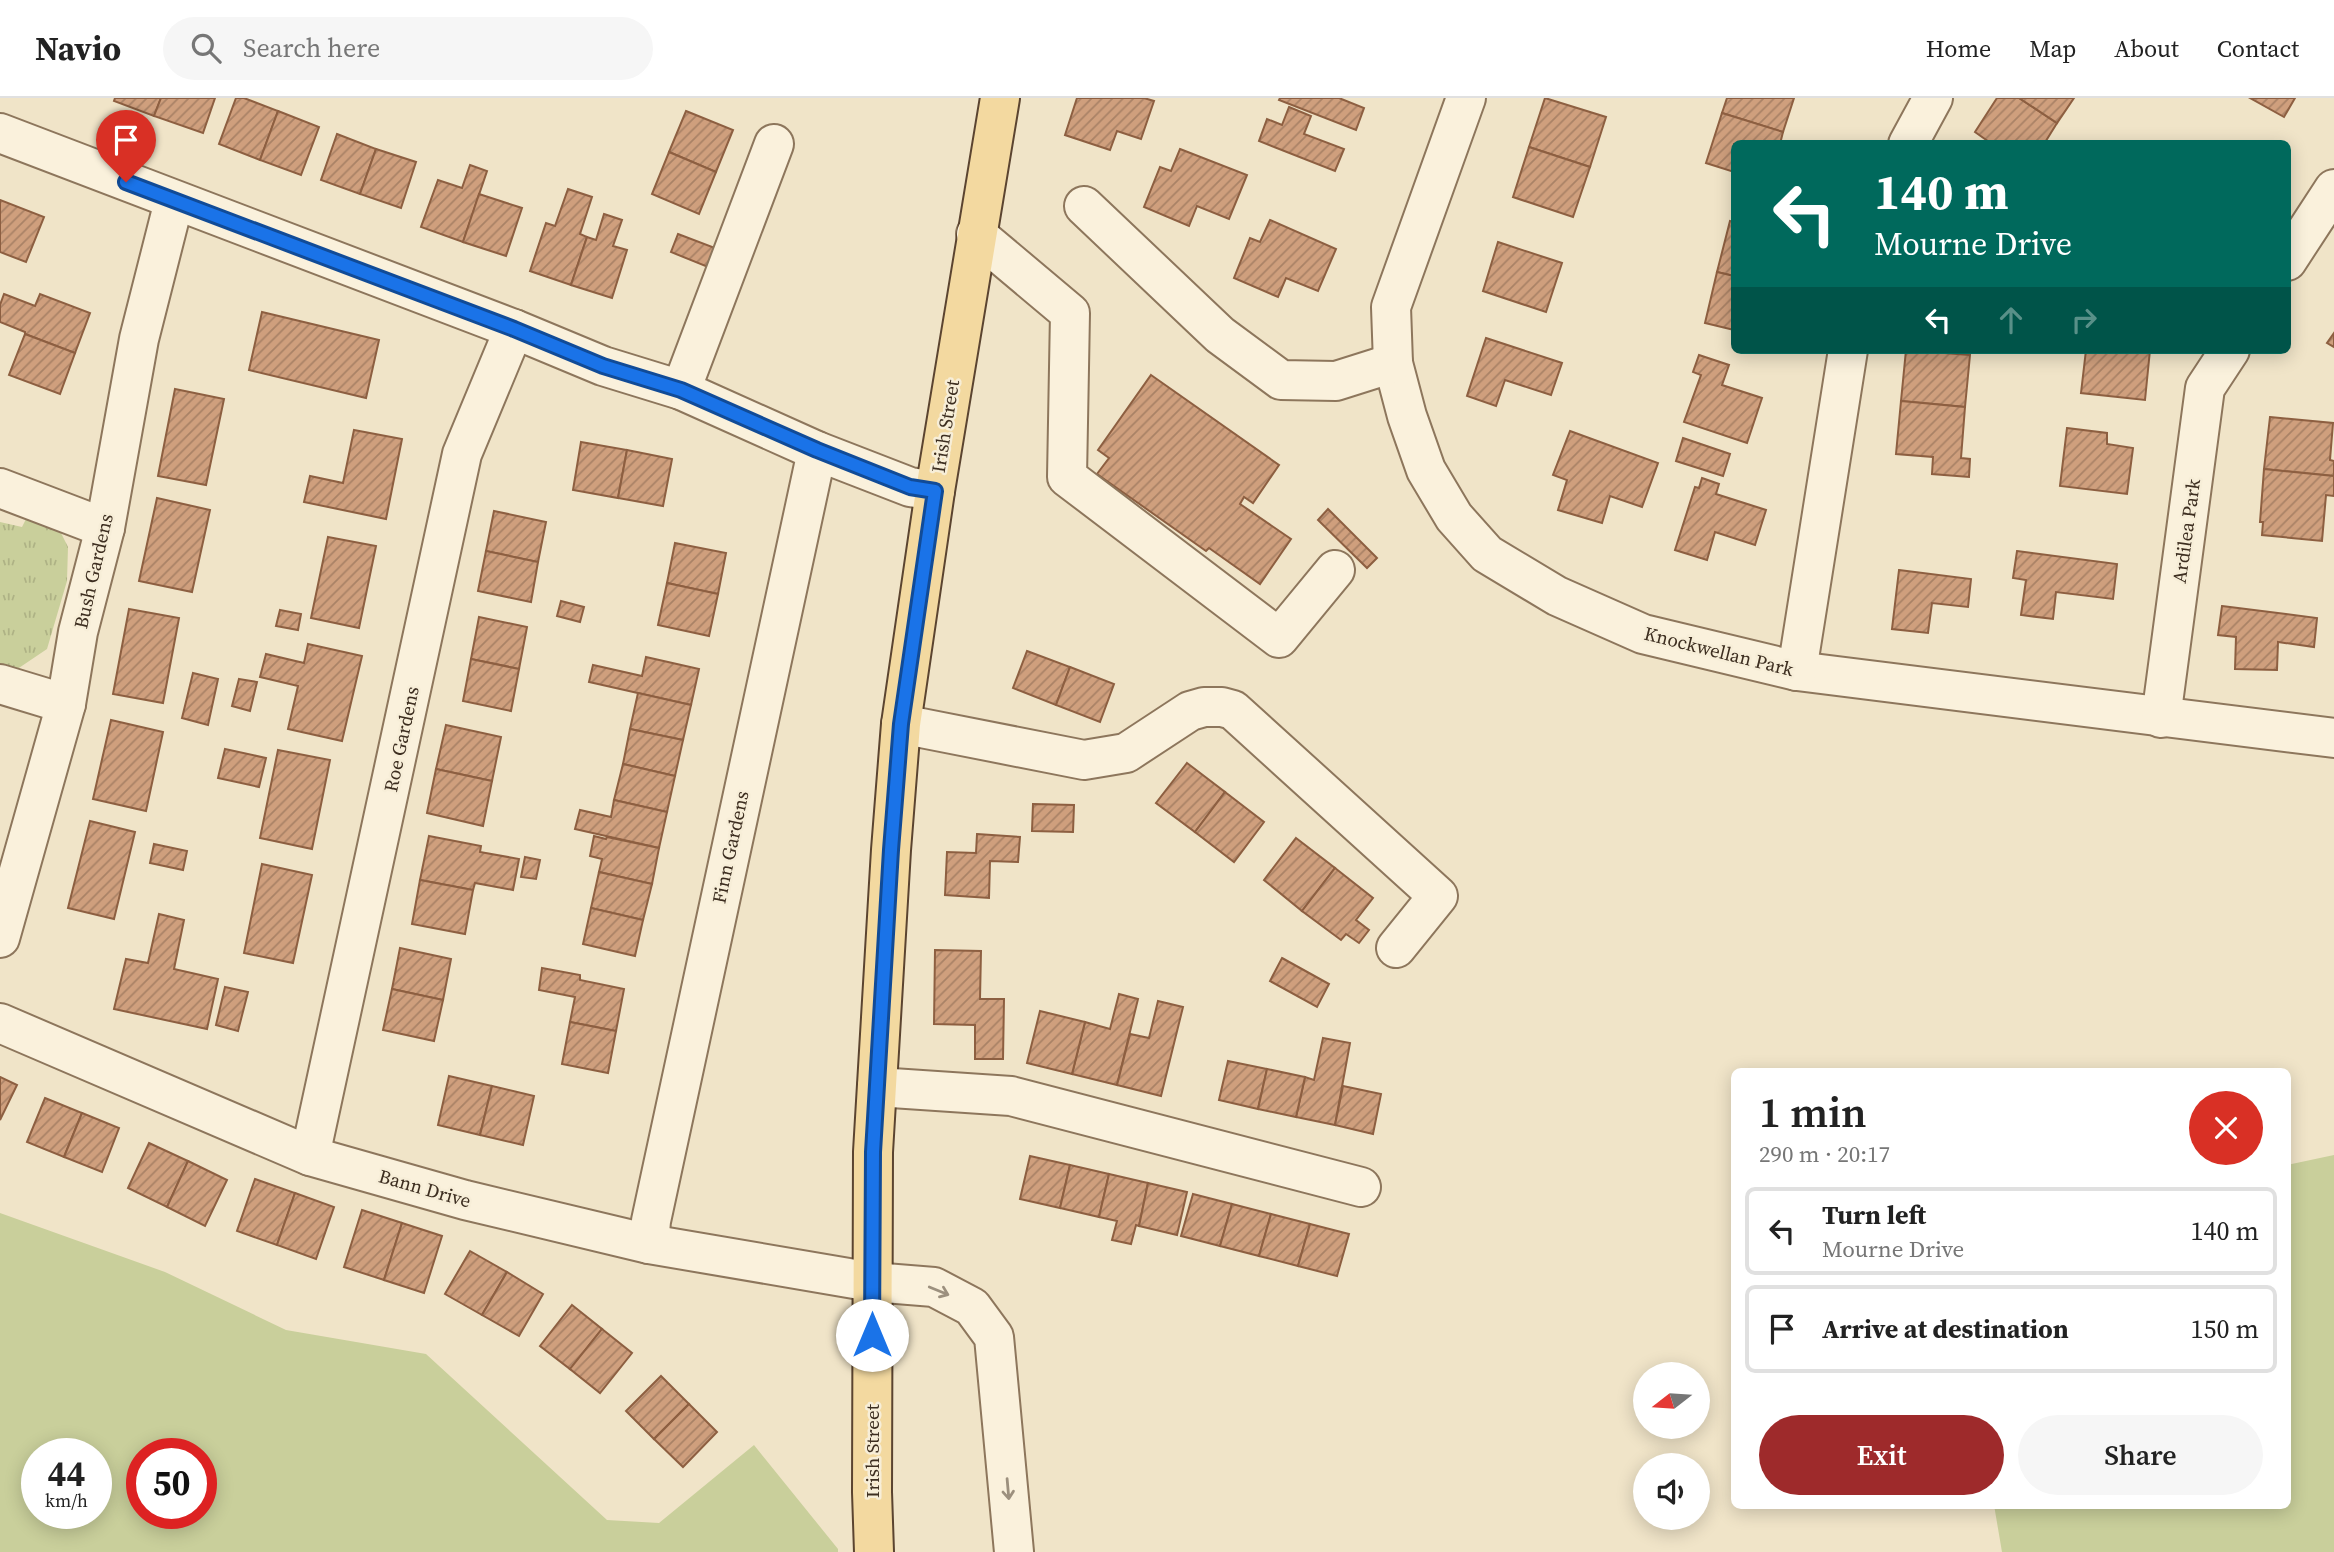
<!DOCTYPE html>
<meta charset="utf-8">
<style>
:root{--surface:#fff;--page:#f6f6f6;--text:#222;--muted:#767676;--line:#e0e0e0;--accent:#9e2a2b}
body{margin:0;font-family:"Source Serif 4",serif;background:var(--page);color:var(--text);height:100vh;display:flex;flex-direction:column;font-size:26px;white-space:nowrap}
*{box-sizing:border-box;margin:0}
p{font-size:23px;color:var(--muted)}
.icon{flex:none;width:38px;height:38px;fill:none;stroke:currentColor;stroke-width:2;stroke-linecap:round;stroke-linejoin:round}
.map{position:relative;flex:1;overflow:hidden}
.sheet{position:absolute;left:1731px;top:970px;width:560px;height:441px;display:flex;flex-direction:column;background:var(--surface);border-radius:10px;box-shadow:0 4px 18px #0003}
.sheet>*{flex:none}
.hud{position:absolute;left:1731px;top:42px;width:560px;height:214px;border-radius:10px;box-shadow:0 4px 18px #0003;background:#00695c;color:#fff;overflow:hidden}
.needle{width:46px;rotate:253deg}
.buttons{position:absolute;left:1633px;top:1264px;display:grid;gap:14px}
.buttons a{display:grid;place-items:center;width:77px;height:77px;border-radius:50%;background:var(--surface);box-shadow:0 4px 18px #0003;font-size:35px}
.speed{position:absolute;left:21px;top:1340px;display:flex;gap:14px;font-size:35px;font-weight:700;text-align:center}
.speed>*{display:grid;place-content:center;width:91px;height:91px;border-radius:50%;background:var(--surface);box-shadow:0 4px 18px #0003;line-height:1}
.speed small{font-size:18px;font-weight:400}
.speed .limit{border:10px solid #d22;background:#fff;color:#111}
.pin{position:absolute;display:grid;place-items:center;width:60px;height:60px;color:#fff;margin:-72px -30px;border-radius:50% 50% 50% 0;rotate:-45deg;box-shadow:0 0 7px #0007}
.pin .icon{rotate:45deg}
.me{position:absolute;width:77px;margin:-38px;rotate:0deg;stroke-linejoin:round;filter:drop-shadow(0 0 5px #0008)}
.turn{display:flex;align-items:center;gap:24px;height:147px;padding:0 28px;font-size:32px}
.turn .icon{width:91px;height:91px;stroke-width:2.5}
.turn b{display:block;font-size:49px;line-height:60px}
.lanes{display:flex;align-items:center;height:66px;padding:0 28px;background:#0003;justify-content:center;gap:35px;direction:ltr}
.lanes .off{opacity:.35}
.round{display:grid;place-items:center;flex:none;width:74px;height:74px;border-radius:37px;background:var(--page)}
.summary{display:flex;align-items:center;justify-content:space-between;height:119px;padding:0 28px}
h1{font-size:42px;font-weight:600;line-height:52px}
.primary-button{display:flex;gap:14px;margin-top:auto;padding:14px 28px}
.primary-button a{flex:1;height:80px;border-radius:42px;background:var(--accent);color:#fff;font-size:28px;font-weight:600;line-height:80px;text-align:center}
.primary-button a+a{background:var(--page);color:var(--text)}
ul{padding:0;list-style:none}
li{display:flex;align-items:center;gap:21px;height:88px;margin:0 14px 10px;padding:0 14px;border:4px solid var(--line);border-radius:10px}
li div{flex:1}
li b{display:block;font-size:26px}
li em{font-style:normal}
header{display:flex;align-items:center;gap:42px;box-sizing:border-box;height:98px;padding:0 35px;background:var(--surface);border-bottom:2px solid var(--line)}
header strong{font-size:33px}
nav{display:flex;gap:38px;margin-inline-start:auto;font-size:24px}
.search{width:490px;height:63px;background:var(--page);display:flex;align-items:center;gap:18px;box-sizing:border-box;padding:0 24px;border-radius:38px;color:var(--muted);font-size:26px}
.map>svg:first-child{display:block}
.grass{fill:url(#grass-tufts)}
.park{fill:#c9cf9b;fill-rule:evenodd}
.building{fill:url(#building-hatch);stroke:#8d5f41;stroke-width:2}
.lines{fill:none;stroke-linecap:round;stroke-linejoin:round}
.minor-casing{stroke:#8d765c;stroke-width:42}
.major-casing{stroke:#5b4430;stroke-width:42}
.minor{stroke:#faf1dc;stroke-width:38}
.major{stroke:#f3d9a0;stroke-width:38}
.oneway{stroke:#9c907e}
.route-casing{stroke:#114b97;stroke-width:18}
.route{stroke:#1a73e8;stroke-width:12}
.labels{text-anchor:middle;stroke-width:5;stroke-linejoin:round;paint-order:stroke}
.street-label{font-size:19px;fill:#3d2e20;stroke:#f7eed8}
</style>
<header>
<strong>Navio</strong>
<div class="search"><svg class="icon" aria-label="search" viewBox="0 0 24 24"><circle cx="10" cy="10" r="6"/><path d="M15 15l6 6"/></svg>Search here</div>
<nav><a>Home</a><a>Map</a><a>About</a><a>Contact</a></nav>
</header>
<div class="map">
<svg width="2334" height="1454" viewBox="0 0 2334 1454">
<defs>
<pattern id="grass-tufts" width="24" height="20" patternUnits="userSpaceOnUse" patternTransform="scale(1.75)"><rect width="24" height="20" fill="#c9cf9b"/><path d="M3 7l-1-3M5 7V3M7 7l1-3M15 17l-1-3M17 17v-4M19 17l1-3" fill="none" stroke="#aeb285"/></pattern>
<pattern id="building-hatch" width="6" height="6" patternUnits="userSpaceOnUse" patternTransform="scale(1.75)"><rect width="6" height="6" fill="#cf9f7d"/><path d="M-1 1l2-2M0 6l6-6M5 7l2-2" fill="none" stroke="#a98266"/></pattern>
</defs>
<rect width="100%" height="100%" fill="#f0e4c8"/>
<!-- grass -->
<polygon class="grass" points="26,421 59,431 68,449 67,483 47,551 7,578 0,575 0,424 22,429"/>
<!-- park -->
<g class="park">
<polygon points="2334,1057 2334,1454 2002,1454 1994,1407 2287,1407 2287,1067"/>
<path d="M0 1115 165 1174 286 1232 426 1256 607 1422 659 1425 754 1347 838 1451V1454H0ZM37 1356H96V1416H37ZM142 1356H201V1416H142Z"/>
</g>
<!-- building -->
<g class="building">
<polygon points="115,0 161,0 154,18 114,3"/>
<polygon points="161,0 215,0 203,35 154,18"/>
<polygon points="236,0 244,0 278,13 260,62 219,46"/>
<polygon points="1077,0 1144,0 1154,3 1141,41 1117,33 1110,52 1065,37"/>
<polygon points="1280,0 1339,0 1364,10 1356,32 1279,2"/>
<polygon points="1545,0 1606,19 1590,69 1529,49"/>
<polygon points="1727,0 1794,0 1783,34 1722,15"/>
<polygon points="1997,0 2019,0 2057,25 2044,46 1992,46 1975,34"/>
<polygon points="2019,0 2074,0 2057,25"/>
<polygon points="2250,0 2295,0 2284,19"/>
<polygon points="1289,9 1311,18 1304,36 1344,51 1335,73 1259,43 1267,21 1282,27"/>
<polygon points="278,13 319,29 301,77 260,62"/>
<polygon points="686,13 733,32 716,74 669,54"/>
<polygon points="1722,15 1783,34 1780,46 1734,46 1734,74 1706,65"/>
<polygon points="337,36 376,51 360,96 321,82"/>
<polygon points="1529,49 1590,69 1573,119 1513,99"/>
<polygon points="376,51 416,64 401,110 360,96"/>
<polygon points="1180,51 1247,77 1229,121 1197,108 1189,128 1144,109 1160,69 1171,73"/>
<polygon points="669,54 716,74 699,116 652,96"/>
<polygon points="470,67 487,73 463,144 421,129 438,82 462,90"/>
<polygon points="568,91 592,99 580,136 587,139 571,187 530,173 546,125 555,128"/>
<polygon points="479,96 522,110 506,158 463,144"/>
<polygon points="0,102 44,119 26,164 0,154"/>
<polygon points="604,116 622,122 613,148 627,152 612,200 571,187 587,139 596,142"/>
<polygon points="1270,122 1336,151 1318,193 1286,180 1278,199 1234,180 1250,140 1260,144"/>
<polygon points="1730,123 1734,124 1734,178 1717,174"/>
<polygon points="678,136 715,150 708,169 671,154"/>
<polygon points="1498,144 1562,165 1546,214 1483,193"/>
<polygon points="1717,174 1734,178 1734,232 1705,225"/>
<polygon points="4,196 35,208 40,196 90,215 75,255 25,236 25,234 0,224 0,207"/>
<polygon points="262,214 379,242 366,300 249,272"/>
<polygon points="2334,235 2334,249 2327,245"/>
<polygon points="25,236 75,255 60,296 9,277"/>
<polygon points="1486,240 1562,265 1551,297 1505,282 1496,308 1467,298"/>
<polygon points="1906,252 1970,257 1965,309 1901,303"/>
<polygon points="2086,252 2150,252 2145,302 2081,295"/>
<polygon points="1699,257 1729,267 1722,287 1762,300 1747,345 1684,324 1701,277 1693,274"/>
<polygon points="1151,277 1279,367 1253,405 1244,399 1240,406 1291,441 1260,486 1209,450 1206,453 1097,376 1109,360 1098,352"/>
<polygon points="175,291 224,301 206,387 158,378"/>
<polygon points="1901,303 1965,309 1961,360 1970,361 1969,379 1932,376 1933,359 1896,356"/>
<polygon points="2270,319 2333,325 2330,362 2334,363 2334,378 2264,371"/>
<polygon points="2067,330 2107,335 2107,346 2133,350 2127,396 2060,388"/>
<polygon points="354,332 402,341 386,421 304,404 310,378 343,385"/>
<polygon points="1570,333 1658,365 1642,409 1610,398 1602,425 1558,412 1567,382 1553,377"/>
<polygon points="1683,340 1730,356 1723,378 1676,363"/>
<polygon points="581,344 627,352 618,400 573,392"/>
<polygon points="627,352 672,361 663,408 618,400"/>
<polygon points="2264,371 2334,378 2334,398 2326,397 2322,443 2262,437 2263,424 2260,424"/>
<polygon points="1702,380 1719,386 1716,396 1766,412 1755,447 1715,434 1707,462 1675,452 1695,389 1699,390"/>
<polygon points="157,400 210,412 192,494 139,483"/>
<polygon points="1328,411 1377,460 1367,470 1318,422"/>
<polygon points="494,413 546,424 538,464 486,453"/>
<polygon points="328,439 376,448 359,530 311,520"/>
<polygon points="675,445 726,455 718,496 667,485"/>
<polygon points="486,453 538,464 531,504 478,493"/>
<polygon points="2017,453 2117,466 2113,501 2056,494 2053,521 2021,517 2026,482 2013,480"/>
<polygon points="1899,472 1971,481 1968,509 1932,505 1928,535 1892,531"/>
<polygon points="667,485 718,496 709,538 658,527"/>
<polygon points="561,503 584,509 580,524 557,518"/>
<polygon points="2222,508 2317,520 2314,549 2278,544 2277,572 2235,571 2236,539 2218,537"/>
<polygon points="129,511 179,520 163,605 113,596"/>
<polygon points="280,512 301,516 298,532 276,528"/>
<polygon points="479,519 527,529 519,571 471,561"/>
<polygon points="308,546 362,558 342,643 288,631 298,588 260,579 266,556 304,565"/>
<polygon points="1027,553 1070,569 1056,607 1013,590"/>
<polygon points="646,559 699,571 691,607 589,584 593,567 642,578"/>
<polygon points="471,561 519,571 511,613 463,603"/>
<polygon points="1070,569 1114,586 1100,624 1056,607"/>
<polygon points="193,575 218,581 208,627 182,620"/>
<polygon points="239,581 257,584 250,613 232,608"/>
<polygon points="638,595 691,607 683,642 630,631"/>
<polygon points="111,622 163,634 146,713 93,701"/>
<polygon points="446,627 501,639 492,683 436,671"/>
<polygon points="630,631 683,642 675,678 623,666"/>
<polygon points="225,651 266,660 259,689 218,680"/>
<polygon points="278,652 330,662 312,751 260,740"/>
<polygon points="1187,665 1225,694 1195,734 1156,705"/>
<polygon points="623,666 675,678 667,714 614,702"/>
<polygon points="436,671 492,683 483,728 427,715"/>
<polygon points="1225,694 1264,724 1234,764 1195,734"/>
<polygon points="614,702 667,714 659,750 575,731 580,712 611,719"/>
<polygon points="1033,706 1074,707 1073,734 1032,733"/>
<polygon points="90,723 135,734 114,821 68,810"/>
<polygon points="977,736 1020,739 1018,764 990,763 989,800 945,797 947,754 976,755"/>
<polygon points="429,738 481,748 480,754 519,761 513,792 475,785 473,792 420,782"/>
<polygon points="594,738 606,741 607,739 659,750 652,786 599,774 602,761 590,758"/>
<polygon points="1296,740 1335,770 1302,813 1264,782"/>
<polygon points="154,746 187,753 183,772 150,765"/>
<polygon points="525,759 540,762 536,781 521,779"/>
<polygon points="262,766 312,777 293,865 244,855"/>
<polygon points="1335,770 1373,800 1356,822 1369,832 1359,845 1346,836 1341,842 1302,813"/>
<polygon points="599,774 652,786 643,822 591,810"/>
<polygon points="420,782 473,792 465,836 412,826"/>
<polygon points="591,810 643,822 635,858 583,846"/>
<polygon points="159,816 184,822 174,871 218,881 207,931 114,911 126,861 148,865"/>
<polygon points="400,850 451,861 443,902 392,891"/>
<polygon points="935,852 981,853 980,901 1004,901 1003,961 975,961 975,927 934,926"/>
<polygon points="1282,860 1329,886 1317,909 1270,883"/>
<polygon points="542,870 580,877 580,882 624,891 616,933 570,924 575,899 539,892"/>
<polygon points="225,889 248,894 238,933 216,927"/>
<polygon points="392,891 443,902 434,943 383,932"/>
<polygon points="1119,896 1138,901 1117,987 1072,976 1085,924 1110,931"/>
<polygon points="1158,903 1183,909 1161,998 1117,987 1130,936 1149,940"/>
<polygon points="1040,913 1085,924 1072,976 1027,965"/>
<polygon points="570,924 616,933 608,975 562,966"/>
<polygon points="1323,940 1350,945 1335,1027 1296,1019 1305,979 1314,982"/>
<polygon points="1228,963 1267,971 1258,1011 1219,1002"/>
<polygon points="1267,971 1305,979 1296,1019 1258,1011"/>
<polygon points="449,978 492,988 480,1037 438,1027"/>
<polygon points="0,979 17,987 0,1022"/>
<polygon points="492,988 534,998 523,1047 480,1037"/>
<polygon points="1343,988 1381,996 1373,1036 1335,1027"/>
<polygon points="45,1000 82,1015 64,1059 27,1044"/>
<polygon points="82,1015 119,1030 102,1074 64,1059"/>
<polygon points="149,1045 188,1063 167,1109 128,1090"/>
<polygon points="1030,1058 1070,1067 1060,1110 1020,1101"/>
<polygon points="188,1063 227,1082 205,1128 167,1109"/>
<polygon points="1070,1067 1109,1076 1099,1119 1060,1110"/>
<polygon points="1109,1076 1148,1085 1139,1128 1136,1127 1131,1146 1112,1142 1117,1123 1099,1119"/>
<polygon points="255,1081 295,1095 277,1147 237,1133"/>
<polygon points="1148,1085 1187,1094 1177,1137 1139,1128"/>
<polygon points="295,1095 334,1109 316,1161 277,1147"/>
<polygon points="1193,1096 1232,1106 1220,1148 1181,1138"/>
<polygon points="1232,1106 1271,1116 1259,1158 1220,1148"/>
<polygon points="362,1112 402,1125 384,1182 344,1169"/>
<polygon points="1271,1116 1310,1126 1298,1168 1259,1158"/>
<polygon points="402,1125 442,1138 424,1195 384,1182"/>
<polygon points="1310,1126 1349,1136 1337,1178 1298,1168"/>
<polygon points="470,1153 507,1174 482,1217 445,1196"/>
<polygon points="507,1174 543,1196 519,1238 482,1217"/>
<polygon points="572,1207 602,1231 570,1271 540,1248"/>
<polygon points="602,1231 632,1255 600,1295 570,1271"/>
<polygon points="661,1278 689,1306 654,1341 626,1313"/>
<polygon points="689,1306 717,1334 683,1369 654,1341"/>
</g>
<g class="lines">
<defs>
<g id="minor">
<polyline points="1466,0 1391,209 1393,265 1407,318 1426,372 1454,419 1487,456 1557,498 1643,536 1797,573 2334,640"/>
<polyline points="0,35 514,231 603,268 681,292 817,353 910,389 935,393"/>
<polyline points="1908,46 1933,0"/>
<polyline points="1084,108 1220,237 1281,282 1336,283 1393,265"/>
<polyline points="976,136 1070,215 1067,379 1279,540 1335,472"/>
<polyline points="2287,163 2334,91"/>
<polyline points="681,292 774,46"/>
<polyline points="0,390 105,430"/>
<polyline points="1797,573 1848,252"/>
<polyline points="0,586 66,606"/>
<polyline points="2161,620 2205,290 2230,252"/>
<polyline points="901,626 1084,662 1126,655 1190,613 1204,609 1222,609 1233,612 1438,798 1396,850"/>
<polyline points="0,840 66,606 78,534 105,430 139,241 171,115 176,103"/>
<polyline points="0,925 310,1058 465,1102 649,1146 872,1184 934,1189 972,1209 994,1239 1014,1454"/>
<polyline points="877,989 1011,998 1361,1089"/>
<polyline points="310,1058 462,356 514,231"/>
<polyline points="649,1146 651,1123 817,353"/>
</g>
<polyline id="major" points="874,1454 872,1394 873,1054 891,752 901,626 935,393 1000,0"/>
</defs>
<!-- minor casing -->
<use href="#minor" class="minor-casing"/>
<!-- major casing -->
<use href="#major" class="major-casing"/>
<!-- minor -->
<use href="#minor" class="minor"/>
<!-- major -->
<use href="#major" class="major"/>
</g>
<!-- one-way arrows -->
<defs><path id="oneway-shaft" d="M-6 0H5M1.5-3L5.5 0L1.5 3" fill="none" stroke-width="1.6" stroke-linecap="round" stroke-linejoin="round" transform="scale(1.75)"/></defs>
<g class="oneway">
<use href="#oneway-shaft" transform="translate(939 1193) rotate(22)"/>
<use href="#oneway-shaft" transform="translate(1008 1391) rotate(85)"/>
</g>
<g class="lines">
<defs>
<polyline id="route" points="126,84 514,231 603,268 681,292 817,352 910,389 935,393 901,626 891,752 873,1054 872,1237"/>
</defs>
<!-- route casing -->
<use href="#route" class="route-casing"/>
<!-- route -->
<use href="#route" class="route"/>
</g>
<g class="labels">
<!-- street labels -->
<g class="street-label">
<text transform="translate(945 328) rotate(-81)" y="7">Irish Street</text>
<text transform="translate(2186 433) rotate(-82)" y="7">Ardilea Park</text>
<text transform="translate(93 473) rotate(-77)" y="7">Bush Gardens</text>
<text transform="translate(1719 553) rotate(14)" y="7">Knockwellan Park</text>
<text transform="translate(401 641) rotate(-78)" y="7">Roe Gardens</text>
<text transform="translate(730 749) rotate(-78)" y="7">Finn Gardens</text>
<text transform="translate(425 1090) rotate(16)" y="7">Bann Drive</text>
<text transform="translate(872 1353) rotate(-90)" y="7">Irish Street</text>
</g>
</g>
</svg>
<div class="buttons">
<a><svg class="needle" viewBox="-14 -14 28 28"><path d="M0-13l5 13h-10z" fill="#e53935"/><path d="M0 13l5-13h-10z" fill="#767676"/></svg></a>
<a><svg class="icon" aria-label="sound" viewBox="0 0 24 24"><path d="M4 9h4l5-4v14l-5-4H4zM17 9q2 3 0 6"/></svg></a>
</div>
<div class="speed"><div>44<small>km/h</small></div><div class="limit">50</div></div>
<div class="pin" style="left:126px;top:84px;background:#d93025"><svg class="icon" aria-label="arrive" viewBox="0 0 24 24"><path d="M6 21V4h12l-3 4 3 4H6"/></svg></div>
<svg class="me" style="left:872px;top:1237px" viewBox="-20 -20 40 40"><circle r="19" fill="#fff"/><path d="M0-13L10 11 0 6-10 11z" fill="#1a73e8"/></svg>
<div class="hud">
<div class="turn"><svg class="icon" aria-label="left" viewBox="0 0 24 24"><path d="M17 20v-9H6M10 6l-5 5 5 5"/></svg><div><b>140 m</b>Mourne Drive</div></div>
<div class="lanes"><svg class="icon" aria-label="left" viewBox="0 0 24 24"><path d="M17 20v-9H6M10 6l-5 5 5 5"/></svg><svg class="icon off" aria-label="ahead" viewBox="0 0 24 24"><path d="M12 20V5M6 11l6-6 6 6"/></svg><svg class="icon off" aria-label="right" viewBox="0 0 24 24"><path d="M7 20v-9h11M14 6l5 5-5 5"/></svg></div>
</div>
<section class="sheet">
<div class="summary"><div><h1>1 min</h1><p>290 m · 20:17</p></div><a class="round" style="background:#d93025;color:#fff"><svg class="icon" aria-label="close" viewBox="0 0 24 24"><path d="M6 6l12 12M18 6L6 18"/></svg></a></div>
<ul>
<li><svg class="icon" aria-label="left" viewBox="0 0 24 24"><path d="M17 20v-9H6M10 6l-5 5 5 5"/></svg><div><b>Turn left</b><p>Mourne Drive</p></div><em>140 m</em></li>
<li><svg class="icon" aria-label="arrive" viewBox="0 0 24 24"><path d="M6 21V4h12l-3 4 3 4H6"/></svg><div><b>Arrive at destination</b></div><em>150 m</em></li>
</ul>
<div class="primary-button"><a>Exit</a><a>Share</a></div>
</section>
</div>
